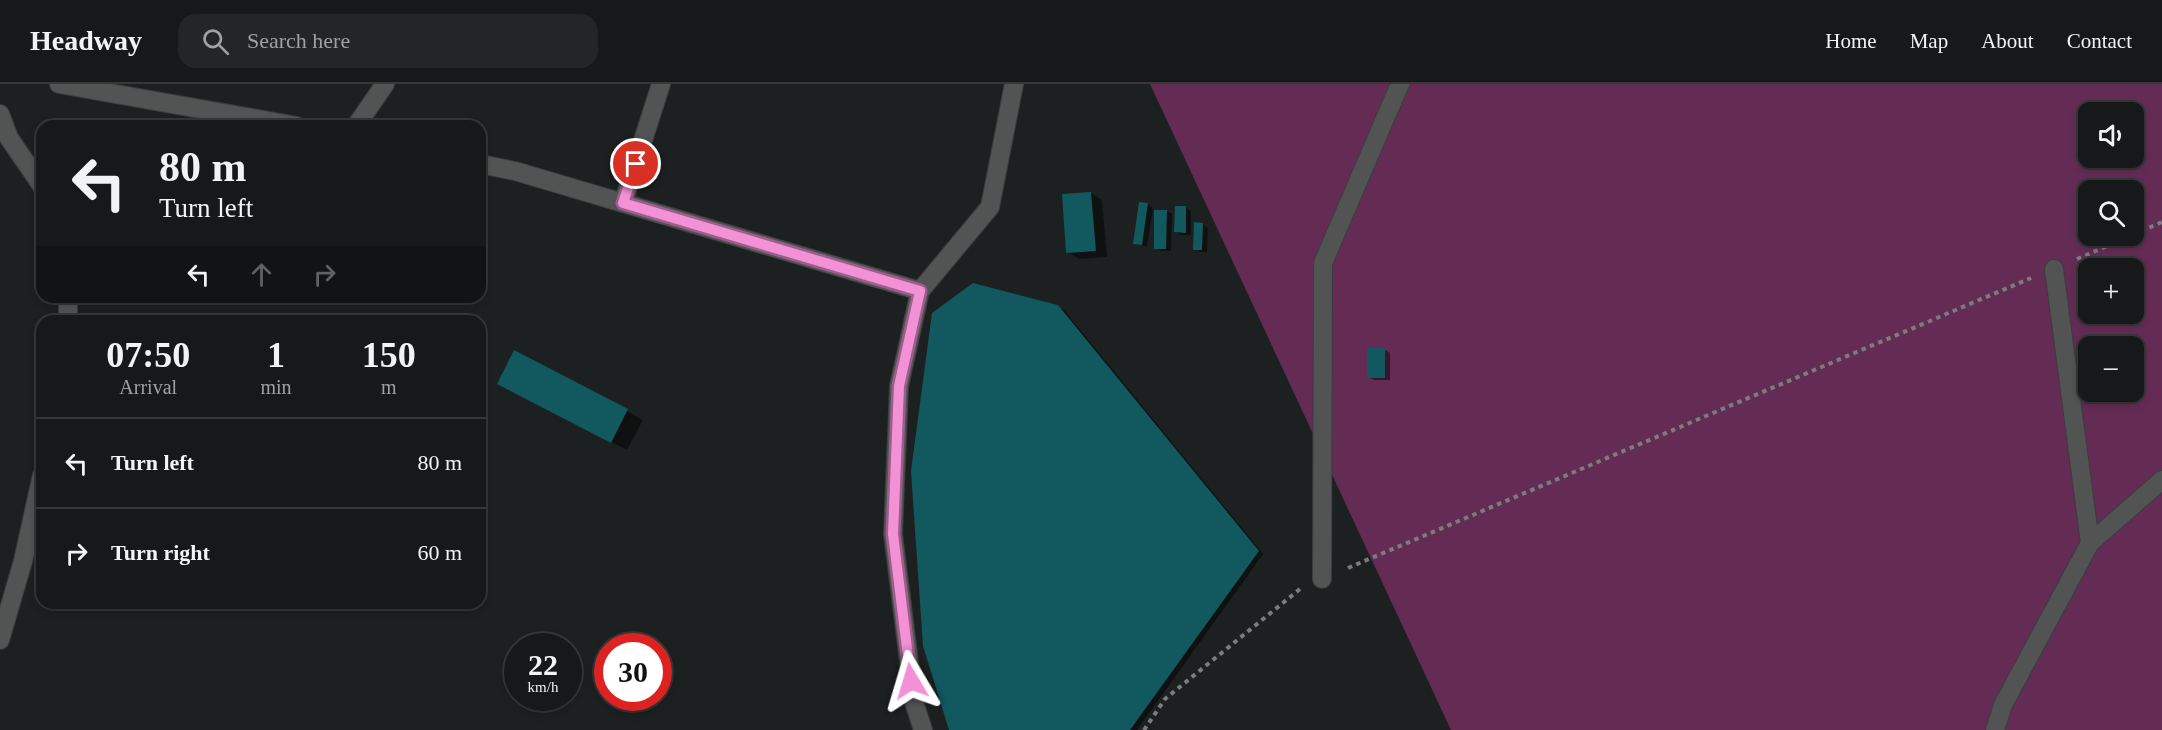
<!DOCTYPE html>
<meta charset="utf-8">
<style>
:root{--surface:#161819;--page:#232526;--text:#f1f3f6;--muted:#9ea0a2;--line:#353738}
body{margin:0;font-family:"Times New Roman",serif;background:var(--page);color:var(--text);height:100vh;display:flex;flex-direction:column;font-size:22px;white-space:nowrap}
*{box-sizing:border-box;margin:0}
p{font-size:20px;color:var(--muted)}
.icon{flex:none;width:33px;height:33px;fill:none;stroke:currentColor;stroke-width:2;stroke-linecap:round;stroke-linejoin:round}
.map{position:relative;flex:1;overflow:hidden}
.sheet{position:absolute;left:36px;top:231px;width:450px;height:294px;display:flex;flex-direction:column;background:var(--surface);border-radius:18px;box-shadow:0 3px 9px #0003,0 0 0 2px var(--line)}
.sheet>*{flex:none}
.banner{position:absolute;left:36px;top:36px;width:450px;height:183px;border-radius:18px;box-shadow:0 3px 9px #0003,0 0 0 2px var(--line);background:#161819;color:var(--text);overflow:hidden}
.tools{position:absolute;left:2078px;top:18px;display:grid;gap:12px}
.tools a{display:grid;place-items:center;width:66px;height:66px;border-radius:12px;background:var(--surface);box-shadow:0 3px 9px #0003,0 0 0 2px var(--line);font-size:30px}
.speed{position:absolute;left:504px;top:549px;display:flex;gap:12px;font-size:30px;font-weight:700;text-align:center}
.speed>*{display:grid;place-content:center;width:78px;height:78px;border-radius:50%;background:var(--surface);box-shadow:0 3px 9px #0003,0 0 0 2px var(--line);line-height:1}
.speed small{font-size:15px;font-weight:400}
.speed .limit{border:9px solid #d22;background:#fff;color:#111}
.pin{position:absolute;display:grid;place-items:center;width:51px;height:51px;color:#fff;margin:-26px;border:3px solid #fff;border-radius:50%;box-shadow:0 2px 6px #0007}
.me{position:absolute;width:66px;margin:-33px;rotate:353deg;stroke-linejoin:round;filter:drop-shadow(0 0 4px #0008)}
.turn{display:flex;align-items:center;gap:21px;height:126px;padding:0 24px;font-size:27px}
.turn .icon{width:78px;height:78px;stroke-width:2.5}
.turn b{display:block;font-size:42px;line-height:51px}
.lanes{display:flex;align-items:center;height:57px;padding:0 24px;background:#0003;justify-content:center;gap:30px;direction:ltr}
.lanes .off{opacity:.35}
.eta{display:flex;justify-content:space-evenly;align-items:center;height:102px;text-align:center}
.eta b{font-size:36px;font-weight:800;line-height:42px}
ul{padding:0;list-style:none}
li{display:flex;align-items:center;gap:18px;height:90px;padding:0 24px;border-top:2px solid var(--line)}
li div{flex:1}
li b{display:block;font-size:22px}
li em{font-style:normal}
header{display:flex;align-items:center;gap:36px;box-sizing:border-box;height:84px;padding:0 30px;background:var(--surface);border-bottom:2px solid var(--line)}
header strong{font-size:28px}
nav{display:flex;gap:33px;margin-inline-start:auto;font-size:21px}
.search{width:420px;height:54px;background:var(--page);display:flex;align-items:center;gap:15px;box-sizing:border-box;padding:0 21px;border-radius:18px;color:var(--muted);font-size:22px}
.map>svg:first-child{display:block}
.green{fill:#642c55;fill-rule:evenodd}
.shadow{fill:#0007}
.building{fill:#11585f}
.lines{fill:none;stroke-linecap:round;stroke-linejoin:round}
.minor-casing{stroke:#3a3d3e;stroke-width:20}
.path{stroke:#7a7c7d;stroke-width:4;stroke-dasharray:4.5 4.5;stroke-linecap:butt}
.minor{stroke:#525353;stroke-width:18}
.route-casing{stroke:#9d5e8b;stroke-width:15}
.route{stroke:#f291d6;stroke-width:10}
</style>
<header>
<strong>Headway</strong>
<div class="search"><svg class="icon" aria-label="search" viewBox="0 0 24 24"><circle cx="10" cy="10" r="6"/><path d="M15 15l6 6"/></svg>Search here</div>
<nav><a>Home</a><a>Map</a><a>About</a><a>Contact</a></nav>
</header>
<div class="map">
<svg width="2162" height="646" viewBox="0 0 2162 646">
<rect width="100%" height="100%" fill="#1d2021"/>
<!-- green -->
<path class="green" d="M1150 0H2162V646H1451ZM2088 28H2133V74H2088ZM2088 106H2133V152H2088ZM2088 184H2133V230H2088ZM2088 262H2133V308H2088Z"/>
<!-- shadow -->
<g class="shadow">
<polygon points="1091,109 1102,116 1107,173 1079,175 1068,168"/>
<polygon points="1148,120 1153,124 1147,163 1135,159"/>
<polygon points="1186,123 1191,127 1191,151 1181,151 1176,147 1176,124"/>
<polygon points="1166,127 1172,130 1171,167 1161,167 1156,164"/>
<polygon points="1203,140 1208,144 1207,168 1200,168 1195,165"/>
<polygon points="1058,223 1064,226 1263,470 1137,646 951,646"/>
<polygon points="1384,265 1390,269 1390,296 1374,296 1368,293"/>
<polygon points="514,308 627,327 643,336 627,366"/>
</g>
<!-- building -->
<g class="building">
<polygon points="1091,108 1096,167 1066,169 1062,110"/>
<polygon points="1139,118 1148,119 1142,161 1133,160"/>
<polygon points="1175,122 1186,122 1186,149 1174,148"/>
<polygon points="1154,126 1167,126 1166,165 1154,165"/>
<polygon points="1194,138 1203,139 1202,166 1193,166"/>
<polygon points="973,199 1058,221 1259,467 1130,646 949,646 923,562 911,387 932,229"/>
<rect x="370" y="235" width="62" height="2"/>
<rect x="1367" y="264" width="18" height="30"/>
<polygon points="514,266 628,325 611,359 497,300"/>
</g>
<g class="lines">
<defs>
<g id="minor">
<polyline points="59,0 297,42"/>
<polyline points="0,30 9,54 42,102"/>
<polyline points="356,42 385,0"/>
<polyline points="480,80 515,87 920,207 899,302 893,450 914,618 923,646"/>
<polyline points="623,119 661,0"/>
<polyline points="920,207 990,123 1014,0"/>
<polyline points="68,213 68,237"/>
<polyline points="2090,459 2162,396"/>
<polyline points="1322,495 1323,179 1400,0"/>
<polyline points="0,556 23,477 42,391"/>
<polyline points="1995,646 2003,621 2090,459 2054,185"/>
</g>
</defs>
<!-- minor casing -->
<use href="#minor" class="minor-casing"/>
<!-- path -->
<g class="path">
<polyline points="2133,151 2162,138"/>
<polyline points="2077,175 2131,152"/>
<polyline points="1348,484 2031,194"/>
<polyline points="1144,646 1165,615 1300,505"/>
</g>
<!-- minor -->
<use href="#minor" class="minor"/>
</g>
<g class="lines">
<defs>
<polyline id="route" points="636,80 623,119 920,207 899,302 893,450 911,597"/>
</defs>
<!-- route casing -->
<use href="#route" class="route-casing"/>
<!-- route -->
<use href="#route" class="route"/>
</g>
</svg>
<div class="tools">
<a><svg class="icon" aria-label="sound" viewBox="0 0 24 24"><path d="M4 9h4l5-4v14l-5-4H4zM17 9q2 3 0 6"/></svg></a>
<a><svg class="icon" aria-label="search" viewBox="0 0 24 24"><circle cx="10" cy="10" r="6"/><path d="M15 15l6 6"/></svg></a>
<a>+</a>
<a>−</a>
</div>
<div class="speed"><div>22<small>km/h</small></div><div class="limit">30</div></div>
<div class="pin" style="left:636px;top:80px;background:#d93025"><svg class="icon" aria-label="arrive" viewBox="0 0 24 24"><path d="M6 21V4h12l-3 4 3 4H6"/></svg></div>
<svg class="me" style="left:911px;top:597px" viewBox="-20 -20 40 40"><path d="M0-17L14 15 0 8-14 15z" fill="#f291d6" stroke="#fff" stroke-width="4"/></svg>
<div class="banner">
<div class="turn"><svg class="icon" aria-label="left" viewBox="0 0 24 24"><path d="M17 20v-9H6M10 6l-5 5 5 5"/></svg><div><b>80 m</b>Turn left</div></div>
<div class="lanes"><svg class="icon" aria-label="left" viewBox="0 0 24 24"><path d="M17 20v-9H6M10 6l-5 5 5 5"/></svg><svg class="icon off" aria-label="ahead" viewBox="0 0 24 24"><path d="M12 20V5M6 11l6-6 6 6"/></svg><svg class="icon off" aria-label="right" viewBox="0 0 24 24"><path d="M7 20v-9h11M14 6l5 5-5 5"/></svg></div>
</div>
<section class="sheet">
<div class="eta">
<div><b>07:50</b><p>Arrival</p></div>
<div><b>1</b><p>min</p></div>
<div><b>150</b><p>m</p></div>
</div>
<ul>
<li><svg class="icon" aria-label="left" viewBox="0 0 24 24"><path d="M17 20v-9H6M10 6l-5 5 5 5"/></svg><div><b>Turn left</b></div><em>80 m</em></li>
<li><svg class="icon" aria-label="right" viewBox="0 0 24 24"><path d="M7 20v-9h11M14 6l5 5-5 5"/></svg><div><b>Turn right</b></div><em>60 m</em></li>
</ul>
</section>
</div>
